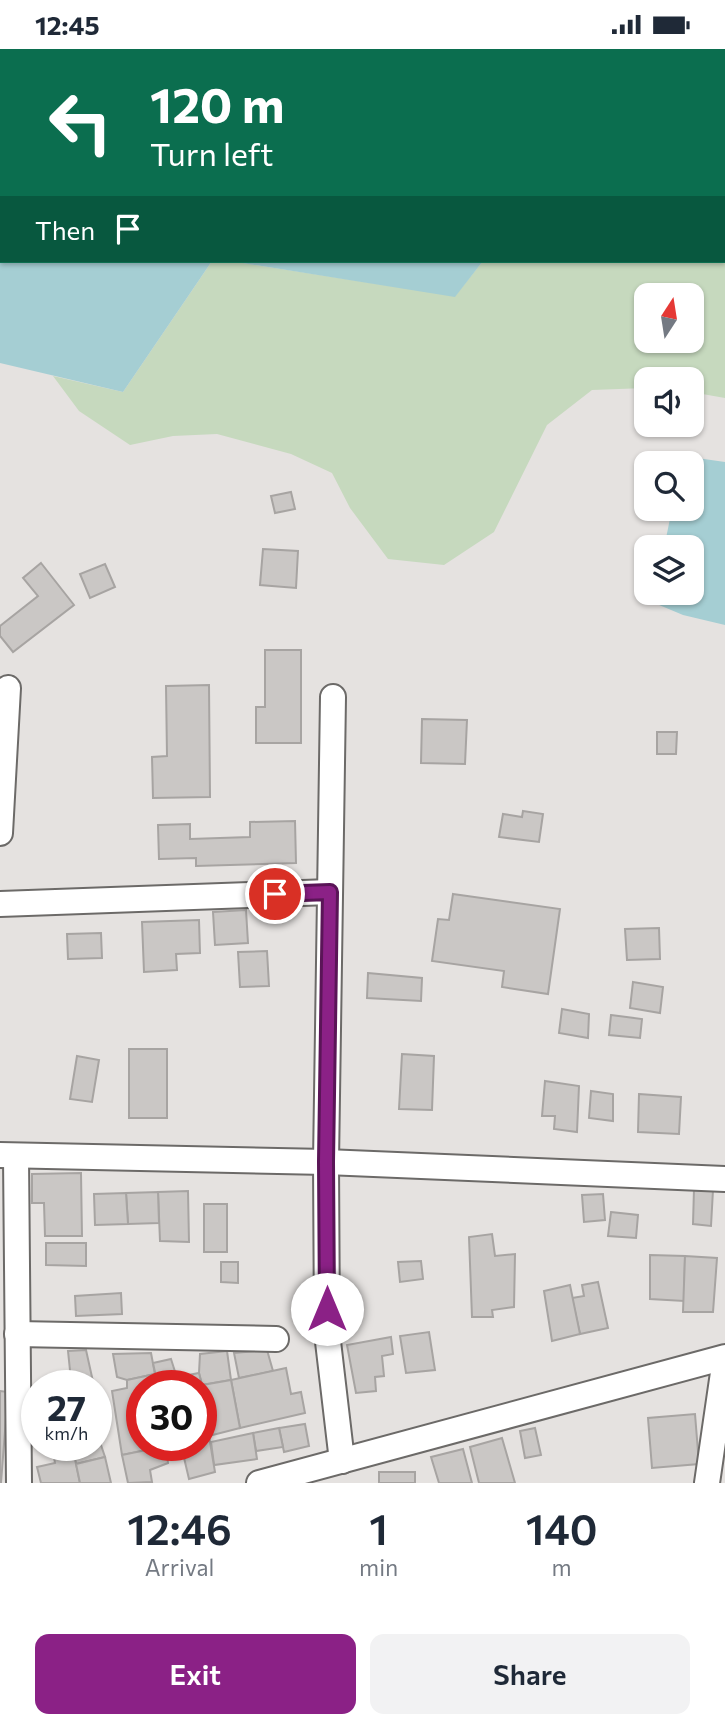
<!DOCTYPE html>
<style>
:root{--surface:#fff;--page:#f2f2f3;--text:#1f2937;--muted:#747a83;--accent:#8b2186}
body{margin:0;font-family:Commissioner,sans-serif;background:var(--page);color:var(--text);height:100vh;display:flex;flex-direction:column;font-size:26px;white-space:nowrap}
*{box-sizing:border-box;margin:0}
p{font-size:23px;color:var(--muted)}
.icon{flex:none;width:38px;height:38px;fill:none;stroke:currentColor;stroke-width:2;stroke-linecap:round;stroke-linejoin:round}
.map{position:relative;height:1434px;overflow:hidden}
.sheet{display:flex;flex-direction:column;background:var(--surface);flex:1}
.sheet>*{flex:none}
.guide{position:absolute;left:0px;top:0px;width:726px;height:214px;box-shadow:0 2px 5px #0004;background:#0b6e4f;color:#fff;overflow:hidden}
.needle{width:46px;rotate:12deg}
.tools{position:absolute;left:634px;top:234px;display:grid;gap:14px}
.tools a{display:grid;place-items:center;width:70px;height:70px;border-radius:14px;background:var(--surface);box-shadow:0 2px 5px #0004;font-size:35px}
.speed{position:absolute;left:21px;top:1321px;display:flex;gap:14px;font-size:35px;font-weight:700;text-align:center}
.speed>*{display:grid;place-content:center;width:91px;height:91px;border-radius:50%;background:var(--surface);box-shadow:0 2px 5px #0004;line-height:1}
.speed small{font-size:18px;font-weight:400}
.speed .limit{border:10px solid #d22;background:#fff;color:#111}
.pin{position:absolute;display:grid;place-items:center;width:60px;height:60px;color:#fff;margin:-30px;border:4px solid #fff;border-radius:50%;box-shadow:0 2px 7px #0007}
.me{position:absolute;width:77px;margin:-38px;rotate:0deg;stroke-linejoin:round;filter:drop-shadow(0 0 5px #0008)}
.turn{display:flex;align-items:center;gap:24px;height:147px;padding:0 35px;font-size:32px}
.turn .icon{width:91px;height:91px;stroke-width:2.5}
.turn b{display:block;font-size:49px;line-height:60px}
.then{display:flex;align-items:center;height:66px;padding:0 35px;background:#0003;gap:14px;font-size:26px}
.eta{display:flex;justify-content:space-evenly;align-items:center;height:119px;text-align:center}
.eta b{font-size:42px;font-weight:600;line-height:49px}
.primary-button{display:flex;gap:14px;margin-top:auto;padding:14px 35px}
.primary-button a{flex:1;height:80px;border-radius:14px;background:var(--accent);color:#fff;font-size:28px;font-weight:600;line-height:80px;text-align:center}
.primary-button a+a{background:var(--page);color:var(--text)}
.status{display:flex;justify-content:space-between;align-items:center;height:49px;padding:0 35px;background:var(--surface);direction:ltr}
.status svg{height:19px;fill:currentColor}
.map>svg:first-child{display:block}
.green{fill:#c6d9be;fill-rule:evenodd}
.water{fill:#a5ced3}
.building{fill:#cac7c5;stroke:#a7a4a2;stroke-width:2}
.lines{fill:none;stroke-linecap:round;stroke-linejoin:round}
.minor-casing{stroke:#6c6a68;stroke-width:28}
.minor{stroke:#fff;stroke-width:24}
.route-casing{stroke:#5a1557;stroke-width:18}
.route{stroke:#8b2186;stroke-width:12}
</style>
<div class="status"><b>12:45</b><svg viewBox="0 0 49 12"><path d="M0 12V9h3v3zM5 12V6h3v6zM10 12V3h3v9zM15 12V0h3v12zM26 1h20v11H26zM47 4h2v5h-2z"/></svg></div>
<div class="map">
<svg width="725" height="1434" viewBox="0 0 725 1434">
<rect width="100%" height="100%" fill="#e5e2e0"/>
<!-- green -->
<path class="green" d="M725 53V349L691 343V331H646V339L592 341 547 376 494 483 444 516 388 510 350 459 332 424 291 405 217 385 173 387 130 396 79 362 53 327 123 343 212 212H230L455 247 483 212H724ZM646 247H691V292H646Z"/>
<!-- water -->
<g class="water">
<polygon points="0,0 725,0 725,53 724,2 2,2 2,212 212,212 123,343 0,314"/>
<polygon points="230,212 483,212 455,248"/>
<polygon points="676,406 725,413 725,576 683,566 652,553 654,544 691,544 691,499 664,499 672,460 691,460 691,415 677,415"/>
</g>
<!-- building -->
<g class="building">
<polygon points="291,443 295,460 275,464 271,447"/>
<polygon points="263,500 298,502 296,539 260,536"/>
<polygon points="41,514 74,556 13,603 0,587 0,577 38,547 23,529"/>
<polygon points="105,515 115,538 90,549 80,525"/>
<polygon points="265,601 301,601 301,694 256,694 256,658 265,658"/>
<polygon points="209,636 210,748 153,749 152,708 167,707 166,637"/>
<polygon points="422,670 467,671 465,715 421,714"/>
<polygon points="657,683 677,683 676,705 657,705"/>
<polygon points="523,762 543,765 539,793 499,788 503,765 522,768"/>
<polygon points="295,772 296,814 196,817 196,809 159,810 158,776 190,775 190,790 250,788 250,773"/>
<polygon points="453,845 560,860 548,945 502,938 504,922 432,912 438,870 449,871"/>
<polygon points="246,861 248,894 215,896 213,863"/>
<polygon points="199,871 200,904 176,905 177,921 144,923 142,873"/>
<polygon points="659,879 660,910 627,911 625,880"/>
<polygon points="101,884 102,909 68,910 67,885"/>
<polygon points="267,902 269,937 240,938 238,903"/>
<polygon points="368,924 422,929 421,952 367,949"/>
<polygon points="633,933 663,938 660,964 630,959"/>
<polygon points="562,960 589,965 588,989 559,984"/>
<polygon points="611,966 642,970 640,989 609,986"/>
<rect x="129" y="1000" width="38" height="69"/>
<polygon points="402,1005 434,1007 432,1061 399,1060"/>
<polygon points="77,1007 99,1011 92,1053 70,1050"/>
<polygon points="545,1032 579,1037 577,1083 554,1080 555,1067 542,1067"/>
<polygon points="591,1042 613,1045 613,1072 589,1069"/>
<polygon points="639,1045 681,1048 679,1085 638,1083"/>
<polygon points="81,1124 82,1187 45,1187 44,1154 32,1154 32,1125"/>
<polygon points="694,1140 713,1141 711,1177 693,1175"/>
<polygon points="188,1142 189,1193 160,1192 158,1143"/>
<polygon points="158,1143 159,1174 128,1175 126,1144"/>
<polygon points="126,1144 128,1175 95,1176 94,1145"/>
<polygon points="603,1145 605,1171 584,1173 582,1146"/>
<rect x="204" y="1155" width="23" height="48"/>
<polygon points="611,1163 638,1166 636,1189 608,1187"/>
<polygon points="492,1185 495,1207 515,1205 514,1258 492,1261 493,1268 472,1268 469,1188"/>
<polygon points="46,1194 86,1194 86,1217 46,1216"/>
<polygon points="650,1206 685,1207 684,1252 650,1250"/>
<polygon points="685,1207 717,1209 713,1263 683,1263"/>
<polygon points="421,1212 423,1230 400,1233 398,1213"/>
<polygon points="221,1213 238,1213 238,1234 221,1233"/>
<polygon points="598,1233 608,1279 580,1285 572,1249 584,1247 582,1236"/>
<polygon points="570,1236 580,1285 552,1292 544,1242"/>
<polygon points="121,1244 122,1265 76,1267 75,1247"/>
<polygon points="429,1283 435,1321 406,1324 400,1287"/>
<polygon points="391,1288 393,1305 382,1307 384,1327 375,1328 376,1342 356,1344 347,1296"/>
<polygon points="86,1301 94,1337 61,1337 71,1331 68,1302"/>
<polygon points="267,1301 273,1322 239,1329 234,1304"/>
<polygon points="227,1302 231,1331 202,1336 199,1324 200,1305"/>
<polygon points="151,1304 155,1325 127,1331 117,1328 113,1305"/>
<polygon points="171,1310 177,1329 158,1337 153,1314"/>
<polygon points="286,1319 291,1345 301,1343 305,1364 240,1379 231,1331"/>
<polygon points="199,1324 202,1336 231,1331 240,1379 201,1389 201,1337 186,1337 183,1327"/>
<polygon points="155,1325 158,1337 142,1337 142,1396 166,1397 122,1406 112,1342 127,1339 127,1331"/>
<polygon points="183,1327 186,1337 158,1337 177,1329"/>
<polygon points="0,1342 8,1343 1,1434 0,1434"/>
<polygon points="695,1365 699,1415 652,1419 648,1369"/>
<polygon points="305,1375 309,1397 284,1403 279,1379"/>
<polygon points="279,1379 283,1398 256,1402 253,1384"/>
<polygon points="535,1379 541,1406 525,1409 520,1382"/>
<polygon points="96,1381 105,1408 76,1415 72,1396 96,1396"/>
<polygon points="253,1384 257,1410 214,1416 211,1393"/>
<polygon points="209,1387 215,1423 189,1430 181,1396 201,1396 201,1389"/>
<polygon points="502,1389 515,1434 479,1434 470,1398"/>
<polygon points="52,1396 72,1396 80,1434 41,1434 37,1418 55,1414"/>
<polygon points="166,1397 168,1414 150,1421 152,1433 128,1434 122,1406"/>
<polygon points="463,1400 472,1434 439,1434 431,1408"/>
<polygon points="105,1408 111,1434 80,1434 76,1415"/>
<rect x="379" y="1423" width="36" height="11"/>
</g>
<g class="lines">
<defs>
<g id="minor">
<polyline points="333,648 326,1113 327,1284 342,1412"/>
<polyline points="0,784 8,639"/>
<polyline points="0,855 330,843"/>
<polyline points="0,1106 326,1113 725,1130"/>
<polyline points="16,1108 19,1434"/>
<polyline points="17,1285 276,1290"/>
<polyline points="259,1434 725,1308"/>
<polyline points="707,1434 725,1310"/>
</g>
</defs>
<!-- minor casing -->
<use href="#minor" class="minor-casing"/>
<!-- minor -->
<use href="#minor" class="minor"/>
</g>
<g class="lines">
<defs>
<polyline id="route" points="275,845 330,843 326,1113 327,1260"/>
</defs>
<!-- route casing -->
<use href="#route" class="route-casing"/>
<!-- route -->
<use href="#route" class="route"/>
</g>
</svg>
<div class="tools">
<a><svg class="needle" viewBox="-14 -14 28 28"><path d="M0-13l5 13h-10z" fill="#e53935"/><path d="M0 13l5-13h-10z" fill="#747a83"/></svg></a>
<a><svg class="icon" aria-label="sound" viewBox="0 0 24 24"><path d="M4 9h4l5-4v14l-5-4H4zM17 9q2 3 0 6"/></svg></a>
<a><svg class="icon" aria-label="search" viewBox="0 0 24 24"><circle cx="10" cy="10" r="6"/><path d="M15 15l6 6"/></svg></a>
<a><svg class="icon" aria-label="layers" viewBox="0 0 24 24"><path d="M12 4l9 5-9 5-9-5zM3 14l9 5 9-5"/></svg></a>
</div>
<div class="speed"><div>27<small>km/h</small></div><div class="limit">30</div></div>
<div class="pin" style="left:275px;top:845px;background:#d93025"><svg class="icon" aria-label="arrive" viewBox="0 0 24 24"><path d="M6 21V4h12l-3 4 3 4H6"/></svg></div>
<svg class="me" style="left:327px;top:1260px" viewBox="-20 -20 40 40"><circle r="19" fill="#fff"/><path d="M0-13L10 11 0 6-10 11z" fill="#8b2186"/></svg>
<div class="guide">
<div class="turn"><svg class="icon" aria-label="left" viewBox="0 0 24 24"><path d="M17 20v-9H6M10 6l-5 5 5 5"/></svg><div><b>120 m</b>Turn left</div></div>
<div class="then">Then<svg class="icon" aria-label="arrive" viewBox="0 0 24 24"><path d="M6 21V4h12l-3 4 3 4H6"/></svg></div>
</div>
</div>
<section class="sheet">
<div class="eta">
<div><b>12:46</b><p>Arrival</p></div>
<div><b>1</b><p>min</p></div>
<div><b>140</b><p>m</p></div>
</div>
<div class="primary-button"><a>Exit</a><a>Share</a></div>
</section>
